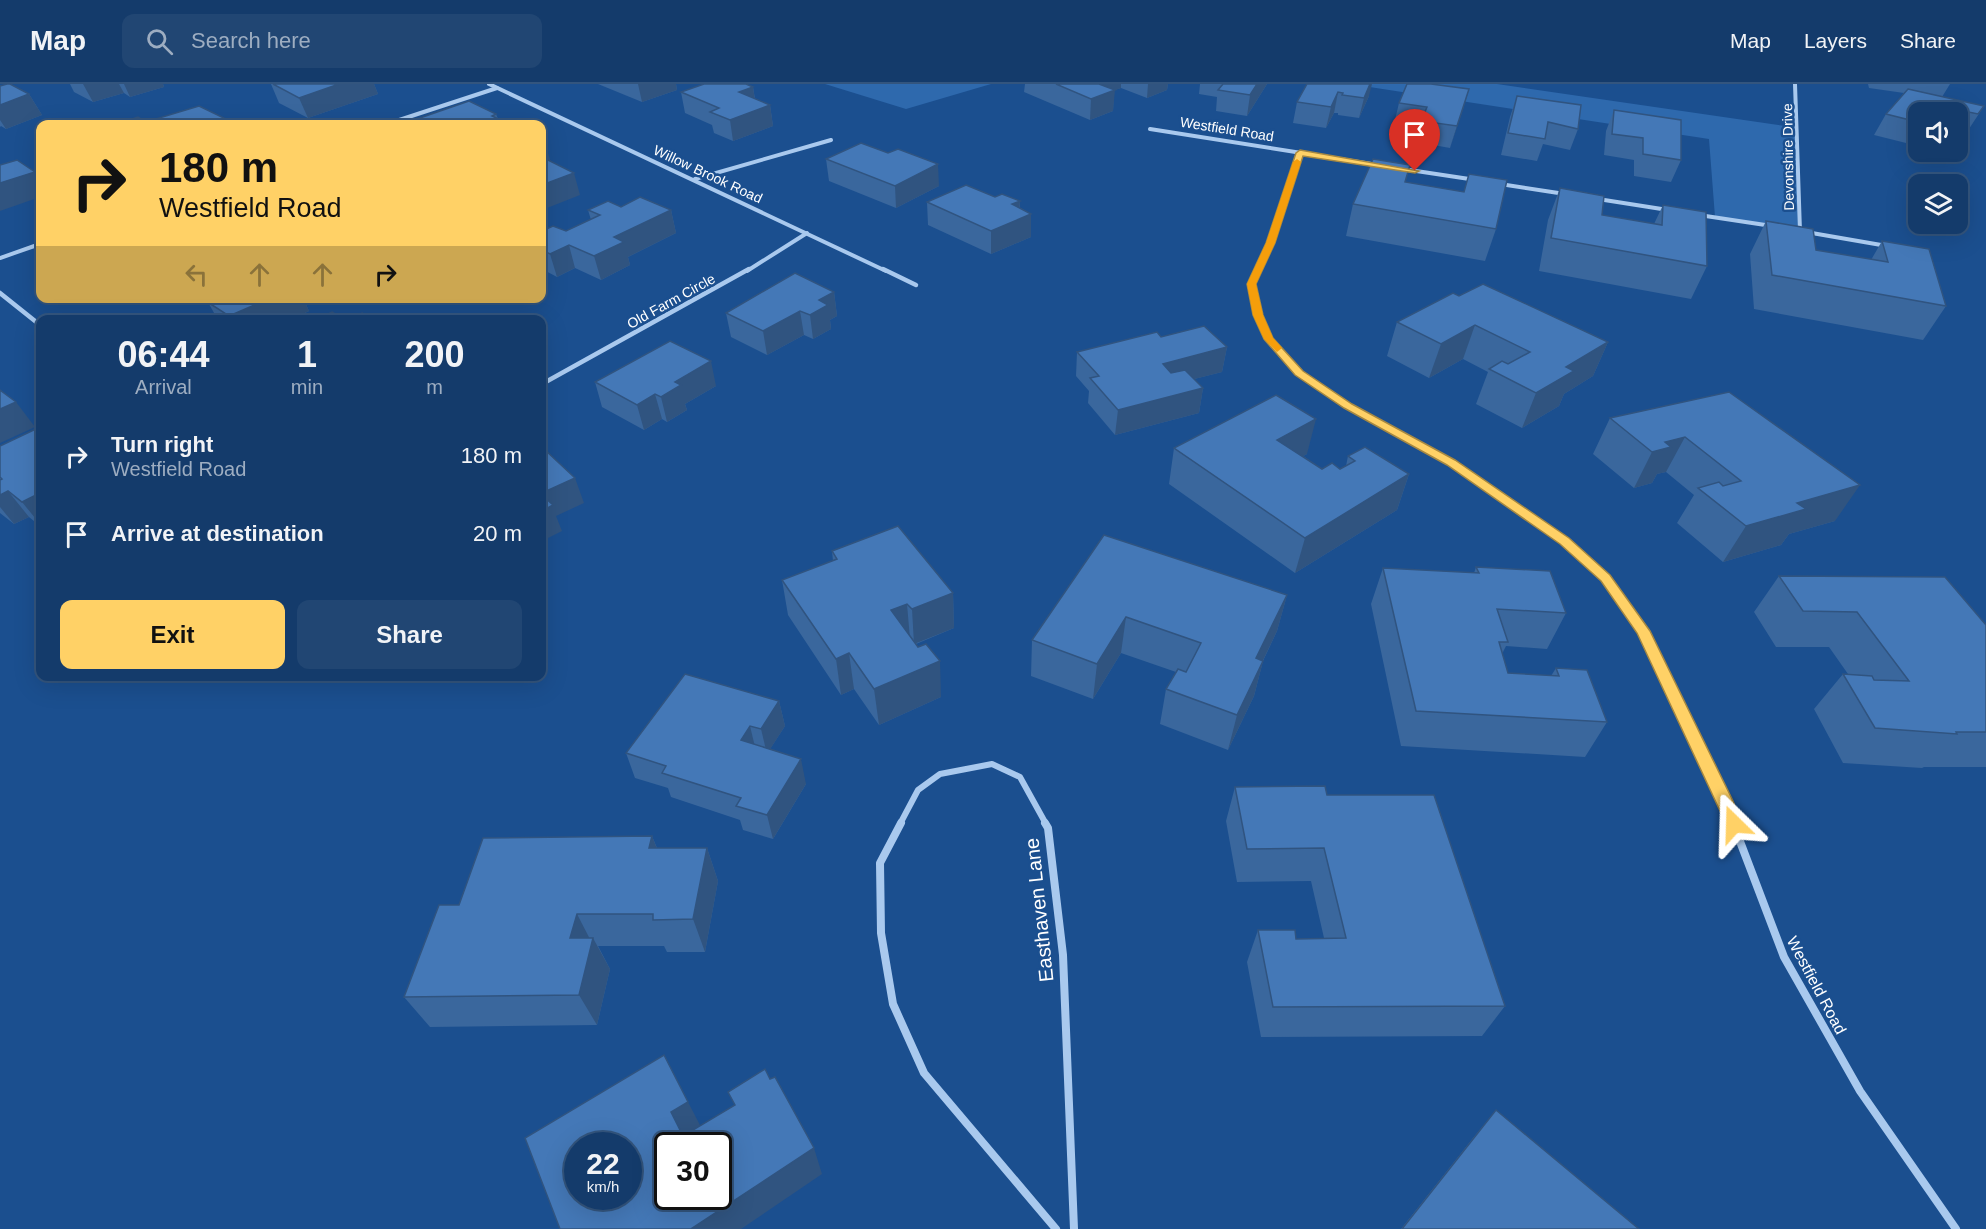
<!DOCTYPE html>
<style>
:root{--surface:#143b6b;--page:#214673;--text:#f1f3f6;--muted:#9dadc1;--line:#33557e;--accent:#ffd166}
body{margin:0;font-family:Arial,sans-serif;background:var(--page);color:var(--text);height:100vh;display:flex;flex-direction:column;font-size:22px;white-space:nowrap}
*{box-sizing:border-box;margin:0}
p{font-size:20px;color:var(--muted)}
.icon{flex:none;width:33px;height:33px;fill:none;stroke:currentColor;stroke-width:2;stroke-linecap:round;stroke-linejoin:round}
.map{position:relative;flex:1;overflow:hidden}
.panel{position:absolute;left:36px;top:231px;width:510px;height:366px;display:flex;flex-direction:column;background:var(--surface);border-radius:12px;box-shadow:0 6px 24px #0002,0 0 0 2px var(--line)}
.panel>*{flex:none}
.top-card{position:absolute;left:36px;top:36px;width:510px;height:183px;border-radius:12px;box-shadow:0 6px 24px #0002,0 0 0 2px var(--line);background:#ffd166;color:#111;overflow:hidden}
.buttons{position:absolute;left:1908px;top:18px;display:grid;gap:12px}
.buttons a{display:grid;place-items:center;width:60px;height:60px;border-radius:12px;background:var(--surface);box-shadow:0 6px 24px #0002,0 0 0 2px var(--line);font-size:30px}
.speed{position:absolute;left:564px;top:1048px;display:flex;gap:12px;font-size:30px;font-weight:700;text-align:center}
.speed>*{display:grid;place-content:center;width:78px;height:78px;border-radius:50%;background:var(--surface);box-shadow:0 6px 24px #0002,0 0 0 2px var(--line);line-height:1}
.speed small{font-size:15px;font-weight:400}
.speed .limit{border:3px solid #111;border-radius:9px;background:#fff;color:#111}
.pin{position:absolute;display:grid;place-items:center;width:51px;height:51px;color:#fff;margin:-62px -26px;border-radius:50% 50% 50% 0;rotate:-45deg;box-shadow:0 0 6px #0007}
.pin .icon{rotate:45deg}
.me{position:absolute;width:66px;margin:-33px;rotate:338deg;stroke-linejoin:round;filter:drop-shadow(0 0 4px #0008)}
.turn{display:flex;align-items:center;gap:21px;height:126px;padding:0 24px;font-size:27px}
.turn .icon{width:78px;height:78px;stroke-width:2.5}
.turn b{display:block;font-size:42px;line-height:51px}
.lanes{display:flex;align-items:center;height:57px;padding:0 24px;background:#0003;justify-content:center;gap:30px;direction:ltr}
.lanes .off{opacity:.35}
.eta{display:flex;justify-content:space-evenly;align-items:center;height:102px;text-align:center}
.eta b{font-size:36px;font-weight:700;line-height:42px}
.button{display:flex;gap:12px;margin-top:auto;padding:12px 24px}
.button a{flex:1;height:69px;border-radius:12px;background:var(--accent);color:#111;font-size:24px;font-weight:700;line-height:69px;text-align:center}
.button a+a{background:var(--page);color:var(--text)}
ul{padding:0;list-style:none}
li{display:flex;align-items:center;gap:18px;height:78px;padding:0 24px}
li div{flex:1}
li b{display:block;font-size:22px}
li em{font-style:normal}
header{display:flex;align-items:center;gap:36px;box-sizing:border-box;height:84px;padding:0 30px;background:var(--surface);border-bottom:2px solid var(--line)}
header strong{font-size:28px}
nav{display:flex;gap:33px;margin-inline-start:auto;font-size:21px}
.search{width:420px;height:54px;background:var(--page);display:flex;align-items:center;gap:15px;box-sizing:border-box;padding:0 21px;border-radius:12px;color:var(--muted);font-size:22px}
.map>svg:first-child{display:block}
.green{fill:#2e69ad}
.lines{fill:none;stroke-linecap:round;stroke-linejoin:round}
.minor-far3{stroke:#a9c9ee;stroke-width:4}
.minor-far2{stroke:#a9c9ee;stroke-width:4.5}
.minor-far1{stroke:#a9c9ee;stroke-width:6}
.minor{stroke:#a9c9ee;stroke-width:8}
.wall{fill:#3a679d}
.shaded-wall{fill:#305480}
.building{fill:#4478b7;stroke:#305480;stroke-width:1.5;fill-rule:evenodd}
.route{fill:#ffd166;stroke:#a68842;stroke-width:1.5}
.slow{fill:#f59e0b}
.labels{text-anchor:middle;stroke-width:5;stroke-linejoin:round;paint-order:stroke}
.far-street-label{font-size:14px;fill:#fff;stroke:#1b4f8f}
.street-label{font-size:16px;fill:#fff;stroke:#1b4f8f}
.near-street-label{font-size:20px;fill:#fff;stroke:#1b4f8f}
</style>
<header>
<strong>Map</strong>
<div class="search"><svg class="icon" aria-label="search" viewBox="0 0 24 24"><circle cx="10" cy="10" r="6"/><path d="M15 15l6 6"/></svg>Search here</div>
<nav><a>Map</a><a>Layers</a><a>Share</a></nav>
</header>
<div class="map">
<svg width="1986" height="1145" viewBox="0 0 1986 1145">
<rect width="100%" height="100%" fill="#1b4f8f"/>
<!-- green -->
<g class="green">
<polygon points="825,0 991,0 906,25"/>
<polygon points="1350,0 1497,0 1798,44 1800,147 1715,133 1709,55"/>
</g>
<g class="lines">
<!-- minor-far3 -->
<g class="minor-far3">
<polyline points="489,0 886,187"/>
<polyline points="1795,0 1800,147"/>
<polyline points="387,40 497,4"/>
<polyline points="1150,45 1378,81"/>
<polyline points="1403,85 1476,96"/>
<polyline points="695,95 831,56"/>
<polyline points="1500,100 1565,110"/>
<polyline points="1598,115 1668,126"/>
<polyline points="1699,131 1772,142"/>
<polyline points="1806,148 1887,162"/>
<polyline points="0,174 40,160"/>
<polyline points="747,187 807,149"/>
<polyline points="1257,187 1270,159 1300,69"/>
</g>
<!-- minor-far2 -->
<g class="minor-far2">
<polyline points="883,185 916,201"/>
<path d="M1258 185C1251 200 1253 208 1256 224 1273 300 1392 341 1451 378 1476 393 1499 411 1522 428"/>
<polyline points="0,209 40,241"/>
<polyline points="542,300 749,185"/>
</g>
<!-- minor-far1 -->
<g class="minor-far1">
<path d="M1520 426C1549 447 1583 467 1606 495 1656 556 1690 645 1725 717L1734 740"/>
<polyline points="900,740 918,706 940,690 992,680 1020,693 1046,740"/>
</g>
<!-- minor -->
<g class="minor">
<polyline points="901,739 880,779 881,849 893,920 924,989 1056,1145"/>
<polyline points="1045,739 1048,744 1063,871 1074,1145"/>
<polyline points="1733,739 1784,873 1860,1007 1956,1145"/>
</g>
</g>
<!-- wall -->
<g class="wall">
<polygon points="70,0 163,0 164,3 130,13 124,9 93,18 74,8"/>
<polygon points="271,0 374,0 378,10 308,34 279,19"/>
<polygon points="598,0 676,0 677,6 642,18"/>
<polygon points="1025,0 1168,0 1167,6 1147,14 1121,4 1114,6 1113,27 1090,36 1024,8"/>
<polygon points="1200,0 1267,0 1247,32 1216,27 1217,13 1199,10"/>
<polygon points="1307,0 1369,12 1359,34 1338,31 1338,29 1334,29 1326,44 1293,39 1297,18"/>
<polygon points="1868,0 1950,0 1942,13 1984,22 1965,51 1958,50 1958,28 1918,28 1918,62 1874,51 1886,30 1904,9 1869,4"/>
<polygon points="0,2 29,10 42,31 6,45 1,42 0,43"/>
<polygon points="753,3 755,15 770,21 773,42 733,57 714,49 712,41 685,29 681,8"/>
<polygon points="1469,5 1450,64 1416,58 1419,44 1394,40 1399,19"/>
<polygon points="1517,12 1578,45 1570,66 1543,60 1537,77 1501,71 1510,33"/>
<polygon points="1614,26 1681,76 1671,98 1634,92 1634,76 1604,71 1606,47"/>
<polygon points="496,30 498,35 509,40 419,40 417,35"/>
<polygon points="888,69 939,102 896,124 829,97 826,75"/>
<polygon points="1469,90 1496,145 1485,177 1346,152 1353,120 1406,98 1464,108"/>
<polygon points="1560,104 1602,131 1654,140 1663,121 1707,182 1691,215 1539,187 1548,136"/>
<polygon points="1020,117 1020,124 1031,130 1031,153 991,170 928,141 927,118"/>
<polygon points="621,123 671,126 676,149 628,173 630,181 601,196 575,184 557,193 542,185 542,147 566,147 591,136 588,126"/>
<polygon points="1766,137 1816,166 1871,176 1882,157 1946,222 1923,256 1754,225 1750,170"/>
<polygon points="834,208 837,232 830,236 831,245 813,255 804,251 767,271 731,253 726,229"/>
<polygon points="1459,212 1608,258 1593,292 1564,310 1559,322 1522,344 1476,320 1488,288 1463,275 1429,294 1387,272 1397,238"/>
<polygon points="200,214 303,214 309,227 290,236 218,236 209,220"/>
<polygon points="1161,253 1227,263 1222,288 1194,295 1203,304 1199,329 1115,351 1088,319 1089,307 1076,292 1077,268"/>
<polygon points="595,298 716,302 685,320 687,326 667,338 662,335 644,346 602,323"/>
<polygon points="1729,308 1835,437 1789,450 1781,461 1723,478 1677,439 1694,411 1666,388 1657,390 1652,399 1634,404 1593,370 1610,334"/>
<polygon points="40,343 40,442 29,433 14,440 0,429 0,362"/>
<polygon points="1174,364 1307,370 1303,372 1322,385 1340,385 1346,382 1348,372 1409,390 1397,426 1295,489 1169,400"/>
<polygon points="1104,451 1287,511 1277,547 1263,577 1254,612 1228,666 1160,640 1166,605 1176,588 1121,569 1093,615 1031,592 1032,556"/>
<polygon points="832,467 953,509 954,544 916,560 941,613 879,641 854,605 841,611 788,531 782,496 833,477"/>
<polygon points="1476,483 1566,529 1547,565 1506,562 1502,570 1508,589 1551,592 1556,584 1607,638 1585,673 1401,662 1371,520 1383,484 1474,489"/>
<polygon points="1779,492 1986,541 1986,683 1924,683 1922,684 1843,679 1814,625 1843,590 1848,590 1829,563 1776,563 1754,528"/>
<polygon points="779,617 785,642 770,665 806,700 773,755 743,746 740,736 671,713 668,704 635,694 626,669"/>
<polygon points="1235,703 1327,711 1505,922 1482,952 1261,953 1247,878 1258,846 1296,855 1324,854 1311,797 1237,798 1226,737"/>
<polygon points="652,752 657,764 707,764 718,797 705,868 667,868 664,862 598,862 610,885 597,941 430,943 404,913 459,821"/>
<polygon points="1496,1026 1639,1145 1401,1145 1473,1054"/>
</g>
<!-- shaded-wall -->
<g class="shaded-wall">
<polygon points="83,0 119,0 124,9 93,18"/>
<polygon points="124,0 163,0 164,3 130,13"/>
<polygon points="339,0 374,0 378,10 308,34 299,14"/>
<polygon points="638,0 676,0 677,6 642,18"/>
<polygon points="1088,0 1121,0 1121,4 1091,15"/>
<polygon points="1148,0 1168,0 1167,6 1147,14"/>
<polygon points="1257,0 1267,0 1247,32 1250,11"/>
<polygon points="1370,0 1372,0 1369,12 1359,34 1364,14"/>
<polygon points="753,3 756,23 739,8"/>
<polygon points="1469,5 1463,26 1450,64 1457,42"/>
<polygon points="1115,6 1113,27 1090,36 1091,15"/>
<polygon points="1338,8 1334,29 1326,44 1331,23"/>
<polygon points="29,10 42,31 6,45 0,36 0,21"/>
<polygon points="770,21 773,42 733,57 730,36"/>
<polygon points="226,35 228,40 209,40"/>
<polygon points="547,66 554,88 542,88 542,68"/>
<polygon points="938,80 939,102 896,124 895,102"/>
<polygon points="35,88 40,97 40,113 0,127 0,99"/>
<polygon points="574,89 580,111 542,126 542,101"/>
<polygon points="1020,117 1019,135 1031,130 1031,153 991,170 991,147 1012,120"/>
<polygon points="671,126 676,149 628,173 630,181 601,196 594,172 614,153"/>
<polygon points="569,161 575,184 557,193 550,170"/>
<polygon points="834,208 837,232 830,236 831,245 813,255 810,231 819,216"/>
<polygon points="271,214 303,214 309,227 290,236 231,236 229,232"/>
<polygon points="800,227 804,251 767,271 763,247"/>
<polygon points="1475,241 1463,275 1429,294 1441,260"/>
<polygon points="1608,258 1593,292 1564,310 1559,322 1522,344 1536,309 1566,283"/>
<polygon points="1227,263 1222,288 1159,304 1163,280"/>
<polygon points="711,277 716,302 685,320 687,326 667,338 661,313 675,298"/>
<polygon points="1203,304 1199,329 1115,351 1118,326"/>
<polygon points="655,310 662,335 644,346 637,321"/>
<polygon points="16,318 35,343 0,359 0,325"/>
<polygon points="1316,335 1307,370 1269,391 1277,356"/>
<polygon points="1685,353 1666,388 1657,390 1652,399 1634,404 1652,368 1665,358"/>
<polygon points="1409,390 1397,426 1295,489 1305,454"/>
<polygon points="575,394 584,419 556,432 562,447 542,457 542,409"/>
<polygon points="1860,401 1835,437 1789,450 1781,461 1723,478 1746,442 1797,419"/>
<polygon points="8,407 29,433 14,440 0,423 0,411"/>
<polygon points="40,409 40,440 22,418"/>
<polygon points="953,509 954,544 914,560 912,525"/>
<polygon points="1287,511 1277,547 1247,610 1256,574"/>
<polygon points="907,520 910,555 891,526"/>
<polygon points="1126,533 1121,569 1093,615 1097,580"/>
<polygon points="849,569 854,605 841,611 836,575"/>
<polygon points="940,577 941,613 879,641 874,605"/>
<polygon points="1263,577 1254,612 1228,666 1237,631"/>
<polygon points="779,617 785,642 767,670 761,645"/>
<polygon points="750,642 756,667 741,656"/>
<polygon points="801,675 806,700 773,755 767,731"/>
<polygon points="652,752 665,785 649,764"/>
<polygon points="707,764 718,797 705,868 693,835"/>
<polygon points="577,830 592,859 593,854 610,885 597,941 579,911 570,854"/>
<polygon points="688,1018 702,1045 688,1062 671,1028"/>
<polygon points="814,1064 822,1090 741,1145 691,1145"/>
</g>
<!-- building -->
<g class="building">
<polygon points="7,0 10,0 29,10 0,21 0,2"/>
<polygon points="273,0 339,0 299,14"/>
<polygon points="704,0 746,0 753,3 739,8 770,21 730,36 710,28 719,24 681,8"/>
<polygon points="1056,0 1099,0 1115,6 1091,15"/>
<polygon points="1223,0 1257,0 1250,11 1218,6"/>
<polygon points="1307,0 1370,0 1364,14 1342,11 1343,9 1338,8 1331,23 1297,18"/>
<polygon points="1407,0 1431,0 1469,5 1457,42 1421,37 1427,23 1399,19"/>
<polygon points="1908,5 1984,22 1978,30 1954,25 1951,28 1918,28 1918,38 1886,30"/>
<polygon points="1517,12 1581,21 1578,45 1548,38 1545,55 1508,49"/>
<polygon points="469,17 496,30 492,32 509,40 428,40 417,35"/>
<polygon points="199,22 226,35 209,40 116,40 138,33 146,38"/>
<polygon points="1614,26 1681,36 1681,76 1643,70 1643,54 1612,50"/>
<polygon points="861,59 888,69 898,65 938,80 895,102 826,75"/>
<polygon points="542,63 547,66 542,68"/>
<polygon points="542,73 574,89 542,101"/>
<polygon points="1373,75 1410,81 1405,98 1464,108 1469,90 1507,96 1496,145 1353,120"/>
<polygon points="17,76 35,88 0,99 0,81"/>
<polygon points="966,101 995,113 1002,110 1020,117 1012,120 1031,130 991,147 927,118"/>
<polygon points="1560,104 1604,112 1602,131 1662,141 1663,121 1706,128 1707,182 1551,154"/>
<polygon points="640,113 671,126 614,153 624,158 594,172 569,161 550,170 542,166 542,147 553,142 566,147 600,131 588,126 608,117 621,123"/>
<polygon points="1766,137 1813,145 1816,166 1888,178 1882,157 1929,165 1946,222 1772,191"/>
<polygon points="795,189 834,208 819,216 828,221 810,231 800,227 763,247 726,229"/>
<polygon points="1483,200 1608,258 1566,283 1574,287 1536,309 1489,285 1502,277 1508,280 1530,268 1475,241 1441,260 1397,238 1453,209 1459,212"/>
<polygon points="219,214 271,214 229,232 209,219"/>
<polygon points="332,228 345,236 316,236"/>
<polygon points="362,229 375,236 348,236"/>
<polygon points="1204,242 1227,263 1163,280 1171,289 1185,286 1203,304 1118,326 1090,294 1099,292 1077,268 1157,248 1161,253"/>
<polygon points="670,257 711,277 675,298 681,301 661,313 655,310 637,321 595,298"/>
<polygon points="0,306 16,318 0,325"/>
<polygon points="1729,308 1860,401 1797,419 1806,425 1746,442 1698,404 1719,398 1723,402 1741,397 1685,353 1665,358 1671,363 1652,368 1610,334"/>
<polygon points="1276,311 1316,335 1277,356 1322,385 1332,379 1340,385 1355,377 1348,372 1365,363 1409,390 1305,454 1174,364"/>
<polygon points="40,343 40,409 22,418 8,407 0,411 0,396 2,395 0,393 0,362"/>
<polygon points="544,365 575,394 542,409 542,366"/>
<polygon points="542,411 553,421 542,427"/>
<polygon points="898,442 953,509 912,525 907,520 891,526 918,563 926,560 940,577 874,605 849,569 836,575 782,496 837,475 832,467"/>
<polygon points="1104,451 1287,511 1256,574 1263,577 1237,631 1166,605 1178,585 1186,588 1201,559 1126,533 1097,580 1032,556"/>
<polygon points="1476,483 1550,487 1566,529 1497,525 1508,558 1499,558 1508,589 1559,592 1556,584 1587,586 1607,638 1416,627 1383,484 1479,489"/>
<polygon points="1779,492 1945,493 1986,541 1986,648 1956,648 1957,650 1875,644 1843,590 1872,592 1874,596 1909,597 1857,528 1803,527"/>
<polygon points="685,590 779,617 761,645 750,642 741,656 801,675 767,731 736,722 741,714 662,689 666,682 626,669"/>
<polygon points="1325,702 1327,711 1434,711 1505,922 1273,923 1258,846 1295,846 1296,855 1346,854 1324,764 1247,765 1235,703"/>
<polygon points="652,752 649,764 707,764 693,835 653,836 653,830 577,830 570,854 593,854 579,911 404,913 439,821 459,821 483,754"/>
<path d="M664 971 688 1018 671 1028 683 1052 735 1021 728 1008 765 985 770 995 775 993 814 1064 691 1145H560L525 1054ZM578 1062H628V1113H578ZM668 1062H718V1113H668Z"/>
<polygon points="1496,1026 1639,1145 1402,1145"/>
</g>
<!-- route -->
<polygon class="route" points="1300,66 1419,87 1415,89 1303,72 1275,159 1256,200 1263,231 1273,254 1303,287 1352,320 1455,376 1569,454 1610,491 1650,547 1733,717 1742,740 1739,744 1734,746 1728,744 1637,549 1601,497 1560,460 1447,381 1344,324 1295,291 1264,255 1253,231 1247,200 1266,159 1296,69"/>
<!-- slow -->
<polygon class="slow" points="1297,75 1301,78 1275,159 1256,200 1263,231 1273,254 1282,264 1277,268 1264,255 1253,231 1247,200 1266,159 1293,78"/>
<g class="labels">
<!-- far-street labels -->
<g class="far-street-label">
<text transform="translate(1227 45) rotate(9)" y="5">Westfield Road</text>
<text transform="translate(1788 73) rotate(-91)" y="5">Devonshire Drive</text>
<text transform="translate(708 90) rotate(25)" y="5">Willow Brook Road</text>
<text transform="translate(671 217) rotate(-29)" y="5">Old Farm Circle</text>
</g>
<!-- street labels -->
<g class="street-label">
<text transform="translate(1817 901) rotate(62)" y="6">Westfield Road</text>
</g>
<!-- near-street labels -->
<g class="near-street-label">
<text transform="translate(1039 826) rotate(-96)" y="7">Easthaven Lane</text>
</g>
</g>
</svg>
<div class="buttons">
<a><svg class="icon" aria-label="sound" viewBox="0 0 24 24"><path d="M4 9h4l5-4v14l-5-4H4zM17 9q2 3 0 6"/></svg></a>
<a><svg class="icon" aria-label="layers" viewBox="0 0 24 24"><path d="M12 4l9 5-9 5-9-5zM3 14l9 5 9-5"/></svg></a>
</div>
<div class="speed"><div>22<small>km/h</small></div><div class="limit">30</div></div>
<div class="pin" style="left:1415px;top:87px;background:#d93025"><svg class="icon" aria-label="arrive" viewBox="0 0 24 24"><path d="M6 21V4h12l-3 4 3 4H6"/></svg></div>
<svg class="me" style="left:1734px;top:740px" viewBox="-20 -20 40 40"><path d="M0-17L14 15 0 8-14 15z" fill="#ffd166" stroke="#fff" stroke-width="4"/></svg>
<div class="top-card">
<div class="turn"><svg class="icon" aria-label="right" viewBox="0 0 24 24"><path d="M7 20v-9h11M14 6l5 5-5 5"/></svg><div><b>180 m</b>Westfield Road</div></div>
<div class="lanes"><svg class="icon off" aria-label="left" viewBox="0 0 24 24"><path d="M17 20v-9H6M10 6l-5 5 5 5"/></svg><svg class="icon off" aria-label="ahead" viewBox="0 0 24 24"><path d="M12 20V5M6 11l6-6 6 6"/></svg><svg class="icon off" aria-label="ahead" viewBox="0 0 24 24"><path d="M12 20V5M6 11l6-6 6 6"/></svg><svg class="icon" aria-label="right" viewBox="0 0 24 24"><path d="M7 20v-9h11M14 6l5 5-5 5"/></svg></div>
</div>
<section class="panel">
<div class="eta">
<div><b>06:44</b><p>Arrival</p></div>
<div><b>1</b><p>min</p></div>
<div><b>200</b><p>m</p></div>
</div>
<ul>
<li><svg class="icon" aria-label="right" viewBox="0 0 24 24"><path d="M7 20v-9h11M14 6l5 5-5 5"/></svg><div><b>Turn right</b><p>Westfield Road</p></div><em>180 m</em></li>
<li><svg class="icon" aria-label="arrive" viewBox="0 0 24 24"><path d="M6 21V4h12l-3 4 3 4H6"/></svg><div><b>Arrive at destination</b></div><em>20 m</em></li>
</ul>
<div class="button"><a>Exit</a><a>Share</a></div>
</section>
</div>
